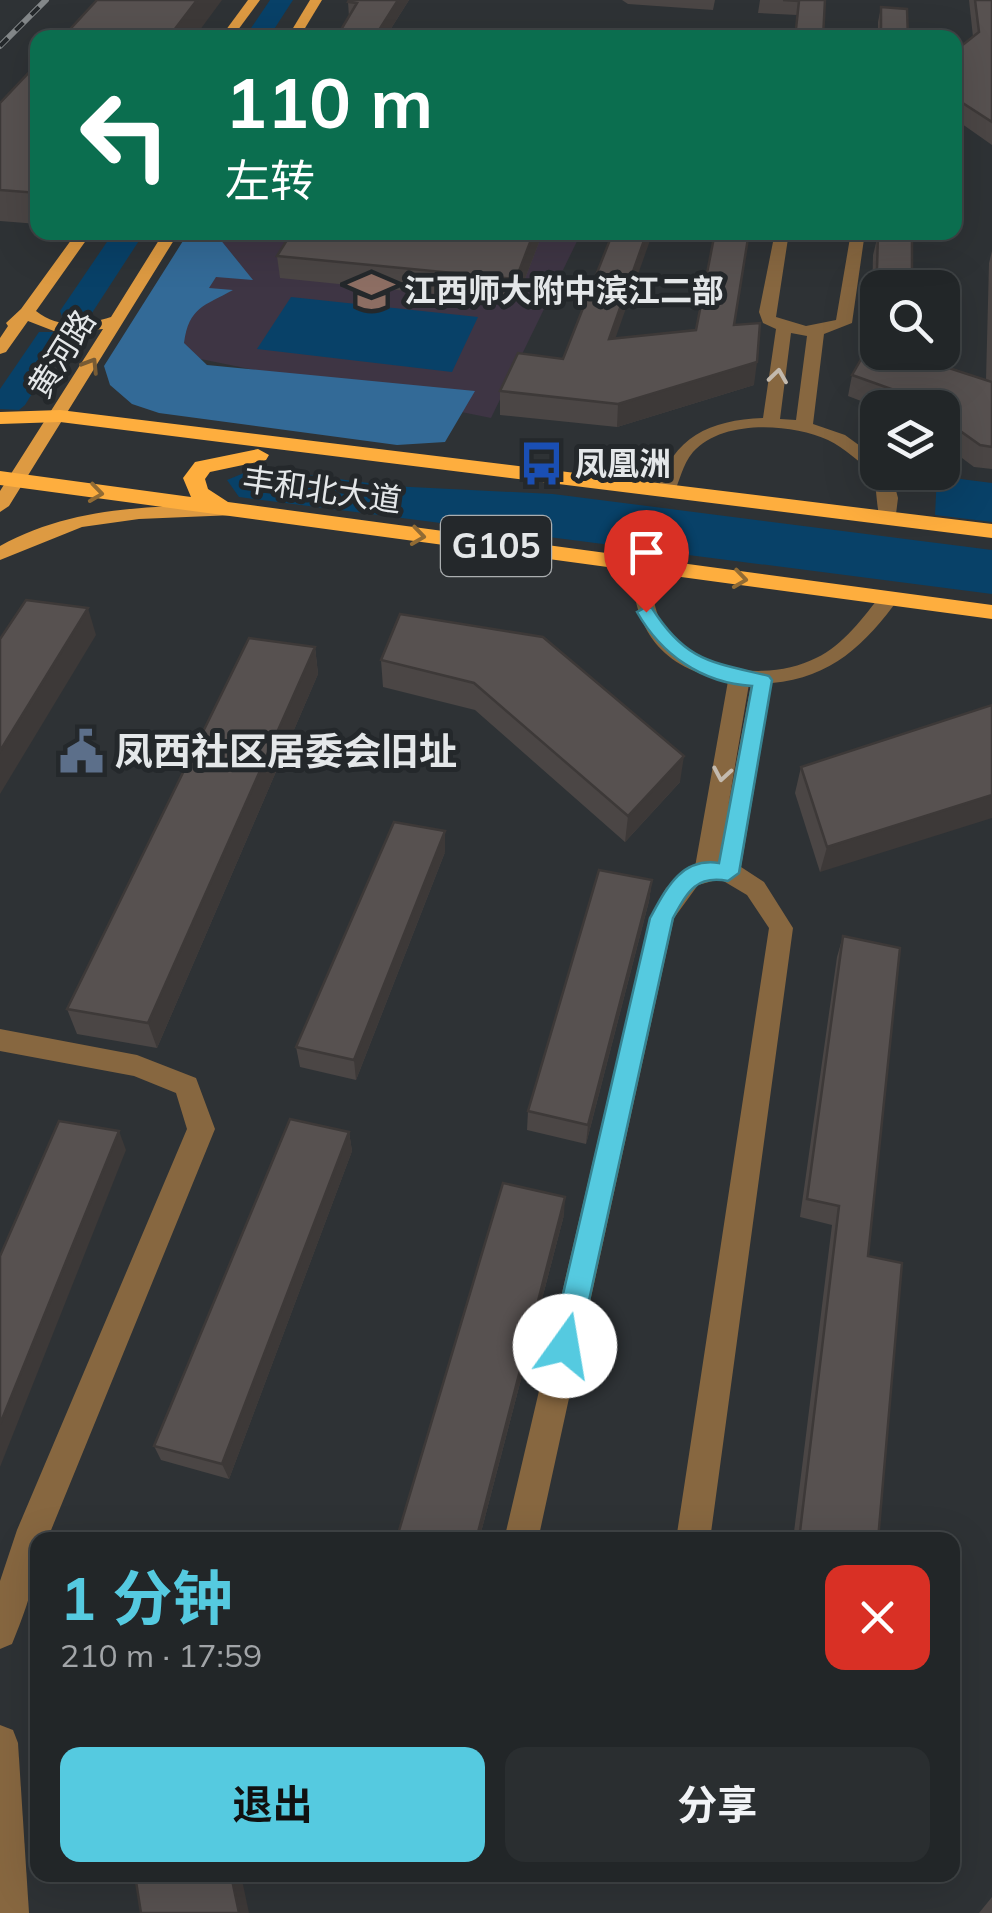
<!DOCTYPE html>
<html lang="zh">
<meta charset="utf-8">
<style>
:root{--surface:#222628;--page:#2a2e30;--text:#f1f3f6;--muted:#a2a5a8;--line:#3f4345;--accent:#55cae0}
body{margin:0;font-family:Mulish,"Noto Sans SC",sans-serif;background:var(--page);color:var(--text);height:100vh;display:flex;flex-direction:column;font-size:38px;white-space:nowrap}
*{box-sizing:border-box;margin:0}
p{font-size:32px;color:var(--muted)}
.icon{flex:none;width:55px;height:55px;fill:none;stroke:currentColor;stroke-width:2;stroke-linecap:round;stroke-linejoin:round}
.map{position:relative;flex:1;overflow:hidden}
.details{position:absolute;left:30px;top:1532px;width:930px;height:350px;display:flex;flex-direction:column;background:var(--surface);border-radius:20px;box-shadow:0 10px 40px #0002,0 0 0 2px var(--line)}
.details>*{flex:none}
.guide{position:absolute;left:30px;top:30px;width:932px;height:210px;border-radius:20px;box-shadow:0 10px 40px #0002,0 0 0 2px var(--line);background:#0b6e4f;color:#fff;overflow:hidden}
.tools{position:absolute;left:860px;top:270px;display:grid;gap:20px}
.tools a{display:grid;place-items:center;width:100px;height:100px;border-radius:20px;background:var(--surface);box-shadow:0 10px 40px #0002,0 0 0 2px var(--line);font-size:50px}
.pin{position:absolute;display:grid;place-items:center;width:85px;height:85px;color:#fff;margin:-102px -42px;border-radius:50% 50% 50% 0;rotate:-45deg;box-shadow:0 0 10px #0007}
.pin .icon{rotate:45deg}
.me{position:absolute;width:110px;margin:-55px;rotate:13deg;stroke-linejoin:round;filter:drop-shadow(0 0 8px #0008)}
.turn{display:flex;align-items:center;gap:35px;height:210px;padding:0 30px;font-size:45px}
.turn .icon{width:130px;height:130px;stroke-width:2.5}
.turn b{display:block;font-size:70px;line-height:85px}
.round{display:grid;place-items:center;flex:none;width:105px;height:105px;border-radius:20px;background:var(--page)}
.summary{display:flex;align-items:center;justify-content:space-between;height:170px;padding:0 30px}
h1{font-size:60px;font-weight:700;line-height:75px;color:var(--accent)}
.primary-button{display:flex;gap:20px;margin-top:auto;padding:20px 30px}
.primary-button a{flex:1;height:115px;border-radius:20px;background:var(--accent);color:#111;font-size:40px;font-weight:700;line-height:115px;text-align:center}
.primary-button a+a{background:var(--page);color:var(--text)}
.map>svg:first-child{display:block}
.education{fill:#3e3544}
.green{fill:#084168}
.forest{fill:#336a97}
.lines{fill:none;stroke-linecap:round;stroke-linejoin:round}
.minor{fill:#876740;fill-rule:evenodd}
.major{fill:#dd9a42;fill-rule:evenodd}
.highway{fill:#feae3e;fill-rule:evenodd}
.rail-casing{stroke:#838789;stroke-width:6}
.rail{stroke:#24282b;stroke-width:4;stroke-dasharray:11;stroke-linecap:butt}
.wall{fill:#4b4645}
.shaded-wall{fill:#3d3938}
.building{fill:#575150;stroke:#3d3938;stroke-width:2.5}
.oneway{stroke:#775b35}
.oneway2{stroke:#c3baae}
.oneway3{stroke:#916b34}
.route{fill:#55cae0;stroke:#378392;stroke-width:2.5}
.labels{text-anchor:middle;stroke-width:10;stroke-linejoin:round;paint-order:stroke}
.far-poi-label{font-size:32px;font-weight:bold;fill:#e4e7e9;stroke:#24282b;text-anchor:start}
.far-street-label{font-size:32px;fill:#e4e7e9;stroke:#24282b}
.shield{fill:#24282b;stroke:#aaaeb0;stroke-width:2.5}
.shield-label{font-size:35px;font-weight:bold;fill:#e4e7e9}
.poi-label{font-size:38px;font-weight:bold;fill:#e4e7e9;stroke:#24282b;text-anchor:start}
</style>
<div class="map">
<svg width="992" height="1913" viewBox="0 0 992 1913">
<rect width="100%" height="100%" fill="#2e3235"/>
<!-- education -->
<polygon class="education" points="228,233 581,233 491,418 151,349"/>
<!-- green -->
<g class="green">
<polygon points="270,0 293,0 269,37 245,37"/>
<polygon points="113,233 144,233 90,316 80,320 63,319 60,311"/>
<polygon points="291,297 478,317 452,372 257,349"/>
<polygon points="39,332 62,332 67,337 25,405 19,410 0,409 0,389"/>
<polygon points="256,468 391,486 553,494 992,550 992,594 239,497 227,480"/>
<polygon points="937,476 992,483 992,522 935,515"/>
</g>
<!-- forest -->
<path class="forest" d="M188 233H215L253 280 216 277 209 288 233 290C204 306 189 307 184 343L207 365 475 391 445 442 397 445 159 413 132 404 110 385 104 366Z"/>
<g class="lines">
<!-- minor -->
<g class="minor">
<path d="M775 232H789L776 317 806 326 836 320 851 232H865L852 323 824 334 813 424 845 435 878 459V472H891L898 498 895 522H881C876 508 877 488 873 472 858 462 845 448 828 440 791 423 722 419 693 452 682 465 680 481 673 495H661L658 491C672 437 710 420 763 418L776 329 763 323 759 312ZM791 333 807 336 796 420 780 419Z"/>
<path d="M641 559 651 565C652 588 652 612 667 631 699 674 771 681 816 658 844 645 863 617 882 594L889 592 899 598C866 644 831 678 772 683L741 867 764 882 793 928 710 1540H676L769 928 747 895 720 879 698 885 674 918 538 1540H504L650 918 666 888 695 867 728 681C661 668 634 631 631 565ZM749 684H751L728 807Z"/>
<path d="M0 1029 137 1055 196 1078 215 1129 47 1540H38C38 1577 26 1610 12 1644L0 1649V1581L17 1530 187 1129 176 1093 134 1076 0 1051Z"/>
<polygon points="0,1725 13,1730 18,1743 29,1913 0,1913"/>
</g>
<!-- major -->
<g class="major">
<polygon points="248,0 260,0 232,38 220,38"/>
<polygon points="310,0 322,0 299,38 287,38"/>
<path d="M77 232H92L36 311C59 329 84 325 111 317L164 232H179L9 506 0 512V491L103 329 59 333 28 321 6 352 0 354V338L8 326 6 323 21 309Z"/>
<path d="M227 505 234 507V515L139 519 82 527 0 560V546C70 507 149 506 227 505Z"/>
</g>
<!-- highway -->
<g class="highway">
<polygon points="60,410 992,524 992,538 60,422 0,424 0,412"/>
<polygon points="258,449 269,455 266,460 210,472 205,479 208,489 228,502 992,605 992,619 0,485 0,471 191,497 183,478 195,462"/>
</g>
<defs>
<polyline id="rail" points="0,46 46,0"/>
</defs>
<!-- rail casing -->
<use href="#rail" class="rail-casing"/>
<!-- rail -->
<use href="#rail" class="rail"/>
</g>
<!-- wall -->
<g class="wall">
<polygon points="349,0 409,0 385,38 336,38 349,17 348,2"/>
<polygon points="622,0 715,0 713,10 628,4"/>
<polygon points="760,0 825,0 797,15 758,13"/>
<polygon points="969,0 992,0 992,145 955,119 955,51 973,37"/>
<polygon points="881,7 908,38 878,38 878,22"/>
<polygon points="38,63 38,224 0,221 0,103"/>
<polygon points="292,232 543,232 516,302 280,278 277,256"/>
<polygon points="886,232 920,232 919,237 886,235"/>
<polygon points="878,235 912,356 986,380 989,263 992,251 992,469 974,467 942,443 942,408 879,408 848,396 852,375 871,342 873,255"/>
<polygon points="734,325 754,385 617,427 500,415 500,391 563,359 616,338"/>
<polygon points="543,637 680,782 625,842 475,710 383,687 381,660"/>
<polygon points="315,647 318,674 157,1048 77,1034 67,1009"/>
<polygon points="992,705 820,872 795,793 801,767"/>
<polygon points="445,852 356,1080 300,1067 296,1047"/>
<polygon points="652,880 649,901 586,1144 527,1130 528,1111"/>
<polygon points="843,936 868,1256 878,1540 793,1540 832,1225 800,1217 837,957"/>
<polygon points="349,1132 352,1151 229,1479 161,1460 154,1446"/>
<polygon points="564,1215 479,1540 399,1540 398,1534"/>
<polygon points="992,1897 992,1913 979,1913"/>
</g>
<!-- shaded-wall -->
<g class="shaded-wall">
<polygon points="197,0 222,0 194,38 168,38"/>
<polygon points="398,0 409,0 385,38 374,38"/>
<polygon points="534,232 543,232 516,302 516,279"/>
<polygon points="647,232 653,232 607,362 609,339"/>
<polygon points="757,362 754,385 617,427 618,404"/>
<polygon points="88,608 96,635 0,794 0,751"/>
<polygon points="315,647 318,674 157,1048 148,1023"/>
<polygon points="684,756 680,782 625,842 628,816"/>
<polygon points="992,795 992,818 820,872 827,847"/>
<polygon points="445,831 445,852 356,1080 354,1060"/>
<polygon points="652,880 649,901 586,1144 588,1125"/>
<polygon points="119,1131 126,1150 0,1467 0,1424"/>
<polygon points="349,1132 352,1151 229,1479 222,1464"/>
<polygon points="565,1197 564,1215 479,1540 476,1540"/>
<polygon points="231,1875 241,1875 249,1913 239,1913"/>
</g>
<!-- building -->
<g class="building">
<polygon points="97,0 197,0 168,38 62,38"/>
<polygon points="349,0 398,0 374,38 336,38 357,3 348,2"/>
<polygon points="783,0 825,0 823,38 795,38 799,1"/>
<polygon points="975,0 992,0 992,122 955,98 955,51 979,32"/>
<polygon points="881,7 907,9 908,38 881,38"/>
<polygon points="38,63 38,193 0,190 0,103"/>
<polygon points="292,232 534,232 516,279 277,256"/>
<polygon points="613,232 647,232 609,339 696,330 715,232 749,232 734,325 760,323 757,362 618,404 500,391 518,353 563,359"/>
<polygon points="878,235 912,238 912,288 878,288 878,352 912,352 912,356 992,382 992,447 980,445 942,418 942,408 928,408 914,397 852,375 875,335"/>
<polygon points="26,600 88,608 0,751 0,639"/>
<polygon points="400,614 543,637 684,756 628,816 474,683 381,660"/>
<polygon points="249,638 315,647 148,1023 67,1009"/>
<polygon points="992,705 992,795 827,847 801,767"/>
<polygon points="394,822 445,831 354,1060 296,1047"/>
<polygon points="599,870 652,880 588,1125 528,1111"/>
<polygon points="843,936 900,948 868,1256 902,1263 878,1540 799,1540 839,1206 807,1199"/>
<polygon points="290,1119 349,1132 222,1464 154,1446"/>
<polygon points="59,1121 119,1131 0,1424 0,1256"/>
<polygon points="503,1183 565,1197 476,1540 421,1540 398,1534"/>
<polygon points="135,1875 231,1875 239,1913 141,1913"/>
</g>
<!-- one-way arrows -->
<defs><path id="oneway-chevron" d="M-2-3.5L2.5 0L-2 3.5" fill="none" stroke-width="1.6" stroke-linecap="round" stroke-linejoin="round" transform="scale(2.5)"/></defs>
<use class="oneway" href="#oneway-chevron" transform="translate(91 365) rotate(-58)"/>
<g class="oneway2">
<use href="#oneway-chevron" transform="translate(778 376) rotate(-82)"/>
<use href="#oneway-chevron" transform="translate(722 774) rotate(100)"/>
</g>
<g class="oneway3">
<use href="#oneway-chevron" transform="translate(96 493) rotate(8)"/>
<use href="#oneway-chevron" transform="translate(418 536) rotate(8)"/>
<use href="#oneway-chevron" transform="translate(740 579) rotate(8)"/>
</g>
<!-- route -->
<path class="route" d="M646 607 652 608C686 662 712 662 769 676L772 680 739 873 728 881C696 875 688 891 673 918L579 1346 575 1355 565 1359 555 1355 551 1346 650 918C666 889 681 857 719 863L752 686C701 683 661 654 637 612Z"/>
<!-- icons -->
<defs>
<symbol id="school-bare" viewBox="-9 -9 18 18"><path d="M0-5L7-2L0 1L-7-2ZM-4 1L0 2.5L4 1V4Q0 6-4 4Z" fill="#8d6e63" stroke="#24282b" stroke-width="2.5" paint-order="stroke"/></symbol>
<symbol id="bus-bare" viewBox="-9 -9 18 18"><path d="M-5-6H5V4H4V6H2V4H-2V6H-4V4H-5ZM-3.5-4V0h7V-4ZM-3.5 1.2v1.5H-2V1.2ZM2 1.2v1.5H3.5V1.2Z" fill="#1a4fb4" stroke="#24282b" stroke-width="2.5" paint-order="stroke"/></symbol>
<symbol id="civic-bare" viewBox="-9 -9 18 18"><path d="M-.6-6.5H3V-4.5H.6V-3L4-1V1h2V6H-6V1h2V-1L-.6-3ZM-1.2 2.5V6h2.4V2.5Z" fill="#5c6f8a" stroke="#24282b" stroke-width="2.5" paint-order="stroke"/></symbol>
</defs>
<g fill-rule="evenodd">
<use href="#school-bare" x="340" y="260" width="63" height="63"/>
<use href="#bus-bare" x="510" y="432" width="63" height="63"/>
<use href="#civic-bare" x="50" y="720" width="63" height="63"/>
</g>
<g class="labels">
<!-- far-poi labels -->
<g class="far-poi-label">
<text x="404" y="302">江西师大附中滨江二部</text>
<text x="575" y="475">凤凰洲</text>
</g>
<!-- far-street labels -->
<g class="far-street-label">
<text transform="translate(62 354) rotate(-58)" y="11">黄河路</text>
<text transform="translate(322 490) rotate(8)" y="11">丰和北大道</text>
</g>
<!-- shield labels -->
<rect class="shield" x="441" y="516" width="110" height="60" rx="8"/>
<g class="shield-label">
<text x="496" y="558">G105</text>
</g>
<!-- poi labels -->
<g class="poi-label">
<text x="115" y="765">凤西社区居委会旧址</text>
</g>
</g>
</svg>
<div class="tools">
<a><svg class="icon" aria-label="search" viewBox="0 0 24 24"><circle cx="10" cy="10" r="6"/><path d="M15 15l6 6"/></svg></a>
<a><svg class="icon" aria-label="layers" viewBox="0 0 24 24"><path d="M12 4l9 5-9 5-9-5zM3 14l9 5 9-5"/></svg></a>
</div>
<div class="pin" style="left:646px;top:612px;background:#d93025"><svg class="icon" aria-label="arrive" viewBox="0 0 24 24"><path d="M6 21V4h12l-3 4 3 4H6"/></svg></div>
<svg class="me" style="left:565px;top:1346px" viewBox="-20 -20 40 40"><circle r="19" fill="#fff"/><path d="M0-13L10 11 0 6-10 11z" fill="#55cae0"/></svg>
<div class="guide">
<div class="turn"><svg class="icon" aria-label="left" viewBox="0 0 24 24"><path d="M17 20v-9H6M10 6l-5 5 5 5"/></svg><div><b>110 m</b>左转</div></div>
</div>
<section class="details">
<div class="summary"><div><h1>1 分钟</h1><p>210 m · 17:59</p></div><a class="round" style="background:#d93025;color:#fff"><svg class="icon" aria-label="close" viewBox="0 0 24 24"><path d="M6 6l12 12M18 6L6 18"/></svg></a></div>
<div class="primary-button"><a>退出</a><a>分享</a></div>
</section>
</div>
